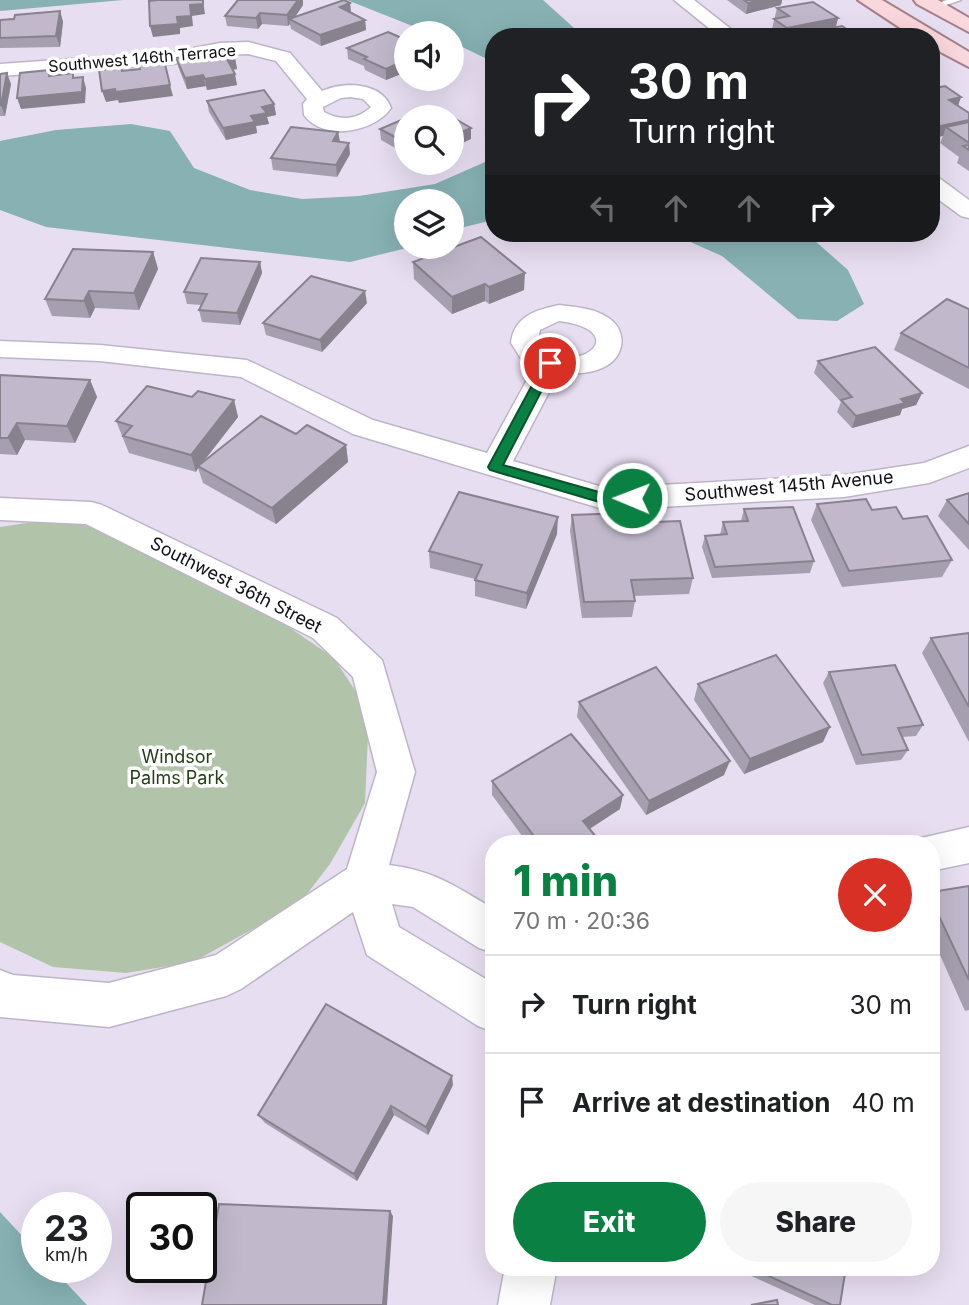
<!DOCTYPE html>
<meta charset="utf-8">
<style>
:root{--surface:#fff;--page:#f6f6f6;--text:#202124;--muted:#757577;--line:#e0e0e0;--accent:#0b8043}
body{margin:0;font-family:Inter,sans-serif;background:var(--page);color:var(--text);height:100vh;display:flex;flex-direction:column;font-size:26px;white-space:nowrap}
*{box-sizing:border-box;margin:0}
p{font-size:23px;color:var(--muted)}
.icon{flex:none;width:38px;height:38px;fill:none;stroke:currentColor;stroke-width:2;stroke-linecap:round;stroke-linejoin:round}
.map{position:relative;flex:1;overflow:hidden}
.drawer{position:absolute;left:485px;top:835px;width:455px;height:441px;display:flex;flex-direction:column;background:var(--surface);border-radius:28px;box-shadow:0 7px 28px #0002}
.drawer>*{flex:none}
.guide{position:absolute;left:485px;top:28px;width:455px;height:214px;border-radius:28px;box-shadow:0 7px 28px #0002;background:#202124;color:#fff;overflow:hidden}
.fabs{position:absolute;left:394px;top:21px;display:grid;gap:14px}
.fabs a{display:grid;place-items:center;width:70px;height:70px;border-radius:50%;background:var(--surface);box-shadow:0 7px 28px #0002;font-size:35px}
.speed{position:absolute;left:21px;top:1192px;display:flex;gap:14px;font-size:35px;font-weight:700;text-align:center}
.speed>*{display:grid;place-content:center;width:91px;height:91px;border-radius:50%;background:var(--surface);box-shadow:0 7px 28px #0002;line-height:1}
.speed small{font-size:18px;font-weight:400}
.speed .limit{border:4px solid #111;border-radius:10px;background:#fff;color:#111}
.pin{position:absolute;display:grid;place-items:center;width:60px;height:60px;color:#fff;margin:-30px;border:4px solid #fff;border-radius:50%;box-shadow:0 2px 7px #0007}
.me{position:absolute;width:77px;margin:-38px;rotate:271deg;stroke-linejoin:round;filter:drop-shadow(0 0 5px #0008)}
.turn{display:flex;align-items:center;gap:24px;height:147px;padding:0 28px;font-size:32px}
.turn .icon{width:91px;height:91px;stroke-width:2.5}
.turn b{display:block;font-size:49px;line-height:60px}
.lanes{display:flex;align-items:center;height:66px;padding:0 28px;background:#0003;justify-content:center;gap:35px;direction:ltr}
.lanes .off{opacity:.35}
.round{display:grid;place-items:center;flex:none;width:74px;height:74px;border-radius:37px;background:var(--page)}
.head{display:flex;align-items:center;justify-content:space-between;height:119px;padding:0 28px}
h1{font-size:42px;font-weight:800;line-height:52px;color:var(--accent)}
.button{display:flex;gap:14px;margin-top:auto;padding:14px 28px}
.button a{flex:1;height:80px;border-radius:42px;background:var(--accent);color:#fff;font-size:28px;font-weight:800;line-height:80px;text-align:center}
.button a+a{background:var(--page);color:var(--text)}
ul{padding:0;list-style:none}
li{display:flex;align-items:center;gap:21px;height:98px;padding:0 28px;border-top:2px solid var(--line)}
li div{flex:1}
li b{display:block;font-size:26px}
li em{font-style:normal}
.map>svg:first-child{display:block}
.green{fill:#b1c3a8}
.water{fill:#87b1b3}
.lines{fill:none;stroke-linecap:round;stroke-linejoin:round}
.service-casing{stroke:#bdb5c7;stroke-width:3}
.minor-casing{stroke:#bdb5c7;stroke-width:3}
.primary-casing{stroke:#a57f87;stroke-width:4}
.service{fill:#fff;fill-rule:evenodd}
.minor{fill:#fff;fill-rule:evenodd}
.primary{fill:#f9d7dc;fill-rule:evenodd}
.wall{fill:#a69faf}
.shaded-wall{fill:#87828e}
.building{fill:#c1b9cb;stroke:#87828e;stroke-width:2}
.route{fill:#0b8043;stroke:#07532c;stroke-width:2}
.labels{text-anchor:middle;stroke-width:7;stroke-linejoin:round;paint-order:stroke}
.far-street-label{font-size:16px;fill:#110f15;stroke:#fff}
.street-label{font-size:18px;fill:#110f15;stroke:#fff}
.park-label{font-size:18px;fill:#253f14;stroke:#fff}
</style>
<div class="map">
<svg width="969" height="1305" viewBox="0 0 969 1305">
<rect width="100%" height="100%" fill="#e7def1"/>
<!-- green -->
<polygon class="green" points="53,519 107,530 258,606 334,658 369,712 365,803 330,864 300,903 193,962 126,973 53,967 0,942 0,527"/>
<!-- water -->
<g class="water">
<polygon points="0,0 123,0 0,11"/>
<polygon points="347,0 543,0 584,37 494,37 493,62 452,42 452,33 430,33"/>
<polygon points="131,124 170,131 194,168 250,190 302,199 359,196 435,184 485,162 493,154 493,220 452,230 452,201 406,201 406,247 411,247 350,262 46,227 0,210 0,141 56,130"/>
<polygon points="670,233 806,233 848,270 864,304 837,321 798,319 722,256"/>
<polygon points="0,1212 37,1252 37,1267 51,1267 87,1305 0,1305"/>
</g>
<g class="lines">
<defs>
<polygon id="service" points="947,0 961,0 934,9 930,6"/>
<g id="minor">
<polygon points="674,0 694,0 741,37 720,37"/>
<path d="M248 42 290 53 322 91C344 81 382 82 391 108 375 132 323 142 304 115L303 104 307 99 276 61 248 54 220 55 173 64 0 76V64L173 52 220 43ZM350 97 363 99 371 107C357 120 340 121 324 112L323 107 341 98Z"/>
<polygon points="931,176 939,178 969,200 969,218 961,216 931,194"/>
<path d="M559 305C575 307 593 308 607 317 629 330 625 359 602 368 588 374 573 374 559 373L513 461 606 488 844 475 924 463 969 446V468L929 483 844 497 606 510 353 434 241 377 100 361 0 357V341L100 345 247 360 373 420 487 453 534 367 520 357 511 343C514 316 536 310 559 305ZM559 321C637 331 574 382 537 343L540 330Z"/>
<path d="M0 498 91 502 102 505 337 618 382 660 415 772 389 865C436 871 454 886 494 909V953L479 948 413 907 392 904 399 927 494 984V1032L478 1026 367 955 353 912 241 989 226 996 109 1027 0 1017V970L13 975 109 983 216 955 347 869 377 772 353 677 313 638 86 524 0 520Z"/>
<polygon points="969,827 969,863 931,871 931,844 915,844 917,839"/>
<polygon points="505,1267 557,1267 550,1305 498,1305"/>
</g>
<g id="primary">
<polygon points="858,0 882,0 969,52 969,67 931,47 931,37 914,37"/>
<polygon points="914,0 938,0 969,18 969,32 917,4"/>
</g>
</defs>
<!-- service casing -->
<use href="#service" class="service-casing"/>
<!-- minor casing -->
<use href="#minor" class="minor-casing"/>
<!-- primary casing -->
<use href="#primary" class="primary-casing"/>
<!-- service -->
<use href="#service" class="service"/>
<!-- minor -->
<use href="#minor" class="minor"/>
<!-- primary -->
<use href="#primary" class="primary"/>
</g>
<!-- wall -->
<g class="wall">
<polygon points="727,0 782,0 781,5 746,14"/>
<polygon points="350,3 351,12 365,20 366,30 321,46 291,29 290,24 288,26 262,24 258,29 227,26 225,16 303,5 295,17"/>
<polygon points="777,8 838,18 836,27 858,37 783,37 772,29"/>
<polygon points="60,11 63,22 60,47 0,48 0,20"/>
<polygon points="406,40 406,72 386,80 365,70 364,66 348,59 347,48"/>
<polygon points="176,58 235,58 237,69 232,70 237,85 207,90 206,86 187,89 179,69"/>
<polygon points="0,74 11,84 5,116 0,116"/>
<polygon points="931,79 934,81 932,88 961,97 958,106 969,120 969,171 957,163 959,157 940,143 943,136 931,138"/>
<polygon points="207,101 274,104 276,115 267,117 269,124 256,126 257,133 226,140 209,112"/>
<polygon points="406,118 406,154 381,140 380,129"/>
<polygon points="338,132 340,142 350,154 337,177 273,170 271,158"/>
<polygon points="860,233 893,233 868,239"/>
<polygon points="153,252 158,269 139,310 95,308 90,318 52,316 45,299"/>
<polygon points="260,262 262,273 240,325 202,322 199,310 202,305 187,304 184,292"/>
<polygon points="413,262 524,290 489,304 485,301 452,314 414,279"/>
<polygon points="367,303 322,352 266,335 263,323"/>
<polygon points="969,309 969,389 894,350 901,333"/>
<polygon points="818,361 922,393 916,405 902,409 900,415 852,428 837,412 841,402 814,373"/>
<polygon points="0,375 90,380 97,397 75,443 25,440 17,455 0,454"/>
<polygon points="192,397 234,400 238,417 204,461 296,434 346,445 348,462 276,524 203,483 198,468 196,472 129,453 116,421"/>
<polygon points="969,493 969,550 938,516 947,500"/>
<polygon points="817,504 872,510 903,519 952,560 942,577 842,587 811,520"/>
<polygon points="744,509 814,561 810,573 712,578 702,547 705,536 720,535 723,522 741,521"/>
<polygon points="572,515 626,523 693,578 689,594 634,596 635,601 632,617 582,618 570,531"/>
<polygon points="557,534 526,609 475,596 475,579 430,568 429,551"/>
<polygon points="969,633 969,742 922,653 931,638"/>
<polygon points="829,672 923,725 916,736 902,737 908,750 901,760 856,765 823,683"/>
<polygon points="698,684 823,742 744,774 694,700"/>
<polygon points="579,702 724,775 646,815 577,717"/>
<polygon points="492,781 620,809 590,829 602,844 528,844 492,795"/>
<polygon points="969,886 969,1010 965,1011 931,935 931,892"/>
<polygon points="453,1085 428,1135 394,1115 357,1181 265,1123 258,1115"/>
<polygon points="732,1267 846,1267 840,1305 815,1305"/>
</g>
<!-- shaded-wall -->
<g class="shaded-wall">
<polygon points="203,0 205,14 192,16 193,26 180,28 180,34 153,37 150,26 177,17 190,5"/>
<polygon points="298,0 303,0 303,5 292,21 289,19 290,24 288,26 287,15"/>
<polygon points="761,0 782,0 781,5 746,14 748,3"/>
<polygon points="350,3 351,14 340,7"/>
<polygon points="60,11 63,22 60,47 56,36"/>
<polygon points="260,13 262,24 258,29 256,18"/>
<polygon points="838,18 835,29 794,35 794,37 785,37 787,28"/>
<polygon points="365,20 366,30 321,46 320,35"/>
<polygon points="235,58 237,69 229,70 227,59"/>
<polygon points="406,60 406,72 386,80 386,69"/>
<polygon points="7,73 11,84 5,116 1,105"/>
<polygon points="235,74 237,85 207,90 205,79"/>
<polygon points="203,75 206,86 187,89 185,78"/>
<polygon points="83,77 86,88 85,103 21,109 17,98"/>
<polygon points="170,85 173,96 119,103 118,100 106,102 102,91"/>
<polygon points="961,97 957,108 949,100"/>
<polygon points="274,104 276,115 267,117 269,124 256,126 257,133 226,140 223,128 251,116 262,107"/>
<polygon points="969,120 969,130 946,127 943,136 931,138 931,128"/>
<polygon points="471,128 471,139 452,148 452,136"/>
<polygon points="338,132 340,143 333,141"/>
<polygon points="349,143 350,154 337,177 336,165"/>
<polygon points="870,233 893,233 868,239"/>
<polygon points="153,252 158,269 139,310 134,293"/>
<polygon points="260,262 262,273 240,325 237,313"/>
<polygon points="525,273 524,290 489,304 489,287"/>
<polygon points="485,284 485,301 452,314 452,297"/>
<polygon points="89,291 95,308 90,318 84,301"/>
<polygon points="365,291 367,303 322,352 320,340"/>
<polygon points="90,380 97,397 75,443 67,426"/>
<polygon points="922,393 916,405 902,409 900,415 852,428 856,416 901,399"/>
<polygon points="234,400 238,417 199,467 198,466 198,468 196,472 191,455"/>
<polygon points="17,423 25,440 17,455 8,438"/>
<polygon points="346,445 348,462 276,524 272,508"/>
<polygon points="558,517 557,534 526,609 527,593"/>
<polygon points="830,727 823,742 744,774 750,759"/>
<polygon points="730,761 724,775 646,815 649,801"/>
<polygon points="623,795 620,809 581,834 583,821"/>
<polygon points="452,1076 453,1085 428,1135 426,1127"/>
<polygon points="391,1106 394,1115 357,1181 354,1174"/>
<polygon points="390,1211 393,1216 387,1305 383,1305"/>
</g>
<!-- building -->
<g class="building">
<polygon points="158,0 203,0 203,4 190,5 191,16 177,17 178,24 150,26 149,1"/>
<polygon points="238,0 298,0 287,15 260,13 256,18 225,16"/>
<polygon points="344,0 350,3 340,7 365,20 320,35 289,19"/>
<polygon points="744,0 761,0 748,3"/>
<polygon points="813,2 838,18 787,28 774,19 789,16 777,8"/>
<polygon points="60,11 56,36 0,38 0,20 14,19 15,15"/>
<polygon points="842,26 858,37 797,37 794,35"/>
<polygon points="388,32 406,40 406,60 386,69 364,59 367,57 347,48"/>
<polygon points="230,50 235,58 227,59 235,74 205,79 203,75 185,78 176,58"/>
<polygon points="164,60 170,85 116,92 115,89 102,91 99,70 121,67 122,71 140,69 139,63"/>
<polygon points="50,70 49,76 73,73 73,78 83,77 82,92 17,98 20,73"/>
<polygon points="7,73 1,105 0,105 0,74"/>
<polygon points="945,86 961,97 949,100 969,113 969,120 931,128 931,89"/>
<polygon points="264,90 274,104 262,107 267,113 251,116 255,122 223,128 207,101"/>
<polygon points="432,107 451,117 407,117"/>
<polygon points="452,117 471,128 452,136"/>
<polygon points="406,118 406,143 380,129"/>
<polygon points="969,122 969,143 946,127"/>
<polygon points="291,127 338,132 333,141 349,143 336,165 271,158"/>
<polygon points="969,145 969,150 963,146"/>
<polygon points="481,237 525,273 489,287 485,284 452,297 413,262"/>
<polygon points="73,249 153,252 134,293 89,291 84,301 45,299"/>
<polygon points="201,258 260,262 237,313 199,310 207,294 184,292"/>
<polygon points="311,276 365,291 320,340 263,323"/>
<polygon points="947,299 969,309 969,368 901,333"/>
<polygon points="875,347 922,393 901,399 905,403 856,416 841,400 852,397 818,361"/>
<polygon points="0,375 90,380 67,426 17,423 8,438 0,438"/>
<polygon points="147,386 192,397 198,391 234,400 191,455 123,436 132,426 116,421"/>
<polygon points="261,416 296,434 307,425 346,445 272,508 198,466"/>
<polygon points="459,492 558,517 527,593 475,580 482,565 429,551"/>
<polygon points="969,493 969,524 947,500"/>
<polygon points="866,499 872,510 896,507 903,519 927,516 952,560 849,571 817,504"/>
<polygon points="793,507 814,561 715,567 705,536 727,534 723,522 748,521 744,509"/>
<polygon points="624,513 626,523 680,521 693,578 631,580 635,601 584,602 572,515"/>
<polygon points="969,633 969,707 931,638"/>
<polygon points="776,655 830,727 750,759 698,684"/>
<polygon points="895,665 923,725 898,728 908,750 862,755 829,672"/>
<polygon points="656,667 730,761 649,801 579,702"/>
<polygon points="571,734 623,795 583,821 602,844 540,844 492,781"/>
<polygon points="969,886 969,980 931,899 931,892"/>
<polygon points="326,1004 452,1076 426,1127 391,1106 354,1174 258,1115"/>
<polygon points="219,1204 390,1211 383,1305 202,1305"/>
<polygon points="749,1267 846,1267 840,1305 832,1305"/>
<polygon points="777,1300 778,1305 751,1305"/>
</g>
<!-- route -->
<polygon class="route" points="550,360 556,363 503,465 606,494 632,493 639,498 637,501 606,504 490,470 488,467 544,363"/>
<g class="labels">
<!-- far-street labels -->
<g class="far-street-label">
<text transform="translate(142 58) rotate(-5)" y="6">Southwest 146th Terrace</text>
</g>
<!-- street labels -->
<g class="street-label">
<text transform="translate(789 486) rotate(-5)" y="6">Southwest 145th Avenue</text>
<text transform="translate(236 585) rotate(27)" y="6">Southwest 36th Street</text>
</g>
<!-- park labels -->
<g class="park-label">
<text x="177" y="763">Windsor<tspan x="177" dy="21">Palms Park</tspan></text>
</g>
</g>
</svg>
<div class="fabs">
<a><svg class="icon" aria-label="sound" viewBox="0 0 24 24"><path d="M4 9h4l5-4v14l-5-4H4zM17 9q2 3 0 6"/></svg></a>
<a><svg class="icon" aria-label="search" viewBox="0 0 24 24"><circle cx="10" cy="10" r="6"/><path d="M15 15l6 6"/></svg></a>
<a><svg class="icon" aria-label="layers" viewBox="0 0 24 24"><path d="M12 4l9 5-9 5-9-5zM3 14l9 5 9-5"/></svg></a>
</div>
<div class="speed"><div>23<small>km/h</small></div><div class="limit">30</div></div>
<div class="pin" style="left:550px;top:363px;background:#d93025"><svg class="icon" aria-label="arrive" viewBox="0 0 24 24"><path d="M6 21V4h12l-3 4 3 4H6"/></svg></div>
<svg class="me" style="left:632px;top:498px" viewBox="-20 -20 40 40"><circle r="17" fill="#0b8043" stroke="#fff" stroke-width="3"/><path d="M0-11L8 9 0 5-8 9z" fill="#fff"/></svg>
<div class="guide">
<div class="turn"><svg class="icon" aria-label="right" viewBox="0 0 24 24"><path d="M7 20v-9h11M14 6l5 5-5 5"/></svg><div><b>30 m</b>Turn right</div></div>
<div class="lanes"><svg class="icon off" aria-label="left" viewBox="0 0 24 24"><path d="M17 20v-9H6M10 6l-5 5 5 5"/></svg><svg class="icon off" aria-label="ahead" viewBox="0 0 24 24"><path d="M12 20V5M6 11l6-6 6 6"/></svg><svg class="icon off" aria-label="ahead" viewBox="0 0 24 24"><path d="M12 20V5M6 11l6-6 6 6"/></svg><svg class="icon" aria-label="right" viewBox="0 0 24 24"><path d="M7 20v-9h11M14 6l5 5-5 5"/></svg></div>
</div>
<section class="drawer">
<div class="head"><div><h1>1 min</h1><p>70 m · 20:36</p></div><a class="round" style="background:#d93025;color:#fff"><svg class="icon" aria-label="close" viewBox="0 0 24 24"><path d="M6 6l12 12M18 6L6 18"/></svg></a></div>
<ul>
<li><svg class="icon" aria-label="right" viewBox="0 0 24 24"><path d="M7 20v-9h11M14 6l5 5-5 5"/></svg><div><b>Turn right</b></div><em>30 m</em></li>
<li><svg class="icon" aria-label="arrive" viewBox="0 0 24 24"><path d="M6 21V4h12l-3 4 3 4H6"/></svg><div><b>Arrive at destination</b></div><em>40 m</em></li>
</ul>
<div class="button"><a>Exit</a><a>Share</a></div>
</section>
</div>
